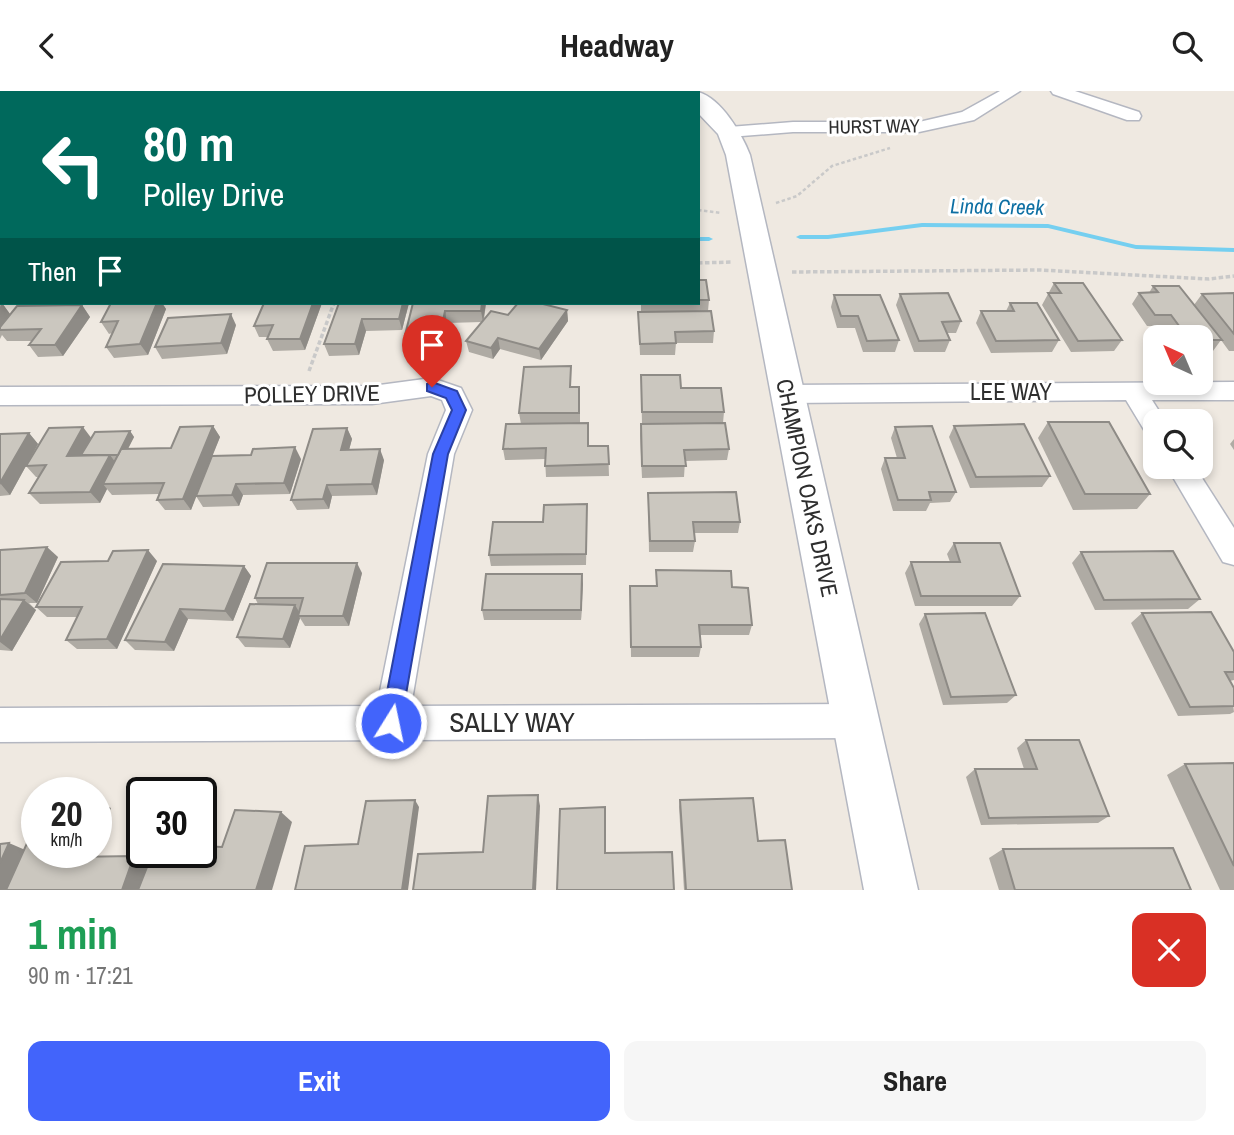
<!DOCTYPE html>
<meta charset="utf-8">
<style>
:root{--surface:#fff;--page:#f6f6f6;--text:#222;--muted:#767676;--accent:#4264fb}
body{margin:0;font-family:"Archivo Narrow",sans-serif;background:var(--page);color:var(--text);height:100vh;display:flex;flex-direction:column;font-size:26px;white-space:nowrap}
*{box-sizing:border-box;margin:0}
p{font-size:23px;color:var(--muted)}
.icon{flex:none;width:38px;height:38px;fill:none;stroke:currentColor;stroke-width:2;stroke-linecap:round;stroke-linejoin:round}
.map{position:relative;height:799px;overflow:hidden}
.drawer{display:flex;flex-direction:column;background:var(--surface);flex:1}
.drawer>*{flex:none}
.banner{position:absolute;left:0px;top:0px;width:700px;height:214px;box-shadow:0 4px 10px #0003;background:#00695c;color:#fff;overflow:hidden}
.needle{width:46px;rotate:316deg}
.fabs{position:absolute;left:1143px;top:234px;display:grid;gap:14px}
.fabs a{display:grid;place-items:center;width:70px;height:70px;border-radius:14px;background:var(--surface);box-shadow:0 4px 10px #0003;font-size:35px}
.speed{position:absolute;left:21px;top:686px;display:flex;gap:14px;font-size:35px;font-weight:700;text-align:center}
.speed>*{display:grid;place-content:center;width:91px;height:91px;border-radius:50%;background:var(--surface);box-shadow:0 4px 10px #0003;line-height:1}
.speed small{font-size:18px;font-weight:400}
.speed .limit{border:4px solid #111;border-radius:10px;background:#fff;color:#111}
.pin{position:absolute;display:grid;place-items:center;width:60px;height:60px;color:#fff;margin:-72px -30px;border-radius:50% 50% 50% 0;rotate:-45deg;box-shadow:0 0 7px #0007}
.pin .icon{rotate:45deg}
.me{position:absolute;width:77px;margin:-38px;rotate:10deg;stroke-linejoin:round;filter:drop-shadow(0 0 5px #0008)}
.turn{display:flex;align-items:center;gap:24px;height:147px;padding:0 28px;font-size:32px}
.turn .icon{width:91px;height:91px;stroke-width:2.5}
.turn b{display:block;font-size:49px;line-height:60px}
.then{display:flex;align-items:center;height:66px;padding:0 28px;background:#0003;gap:14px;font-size:26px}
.round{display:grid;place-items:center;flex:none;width:74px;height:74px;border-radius:14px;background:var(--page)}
.summary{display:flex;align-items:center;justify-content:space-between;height:119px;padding:0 28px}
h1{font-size:42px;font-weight:700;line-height:52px;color:#1e9e55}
.primary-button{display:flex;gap:14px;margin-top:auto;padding:14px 28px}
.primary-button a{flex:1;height:80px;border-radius:14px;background:var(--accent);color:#fff;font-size:28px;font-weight:700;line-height:80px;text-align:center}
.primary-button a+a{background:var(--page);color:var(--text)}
header{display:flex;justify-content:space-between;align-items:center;height:91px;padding:0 28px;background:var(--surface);font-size:32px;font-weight:700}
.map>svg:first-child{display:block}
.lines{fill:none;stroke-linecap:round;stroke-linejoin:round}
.stream{fill:#75cff0;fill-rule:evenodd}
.street-casing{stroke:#b4b7c1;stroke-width:3}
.secondary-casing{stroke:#b4b7c1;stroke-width:3}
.path-far1{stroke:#c9c9c9;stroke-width:2.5;stroke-dasharray:3.5 2.5;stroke-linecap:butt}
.path{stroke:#c9c9c9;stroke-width:3.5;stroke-dasharray:4.5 2.5;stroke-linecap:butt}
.street{fill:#fff;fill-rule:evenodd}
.secondary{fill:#fff;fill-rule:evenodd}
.wall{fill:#afaba4}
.shaded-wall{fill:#8e8b86}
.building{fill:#cbc7bf;stroke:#8e8b86;stroke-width:2}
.route{fill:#4264fb;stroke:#2b41a3;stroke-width:2}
.labels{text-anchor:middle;stroke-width:6;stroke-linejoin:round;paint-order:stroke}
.far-street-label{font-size:19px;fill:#2e2e2e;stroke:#fff}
.far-water-label{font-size:21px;font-style:italic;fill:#0d6fa3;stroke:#fff}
.street-label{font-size:23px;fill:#2e2e2e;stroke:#fff}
.near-street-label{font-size:28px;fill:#2e2e2e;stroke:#fff}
</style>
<header><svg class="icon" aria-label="back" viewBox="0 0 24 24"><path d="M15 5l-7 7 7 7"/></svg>Headway<svg class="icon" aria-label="search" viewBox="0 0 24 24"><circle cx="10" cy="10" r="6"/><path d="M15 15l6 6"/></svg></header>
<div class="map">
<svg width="1234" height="799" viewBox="0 0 1234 799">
<rect width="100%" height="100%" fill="#efe9e1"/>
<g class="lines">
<!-- stream -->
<g class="stream">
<polygon points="922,132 1048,133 1136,154 1234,157 1234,161 1136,158 1048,137 922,136 828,148 800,148 796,146 800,144 828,144"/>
<polygon points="698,146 709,146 713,148 709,150 698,150"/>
<rect x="0" y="163" width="2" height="4"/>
</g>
<defs>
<g id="street">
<polygon points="125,0 145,0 124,2"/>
<polygon points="187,0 204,0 205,2 188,2"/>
<polygon points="662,0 682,0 661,2"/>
<polygon points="1000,0 1020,0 974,29 919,41 793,41 729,46 720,41 729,36 793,31 919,31 962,21"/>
<polygon points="1051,0 1075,0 1139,21 1141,25 1139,29 1127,29 1053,3"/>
<polygon points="0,45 2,45 0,56"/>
<polygon points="432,287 461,297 472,319 454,363 411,615 855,613 867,618 872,630 867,642 855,647 0,651 0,617 377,615 428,363 446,319 442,309 431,305 372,313 0,314 0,296 372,295"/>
<polygon points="1234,291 1234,309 1152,309 1166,331 1155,331 1155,344 1146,342 1126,309 787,312 778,309 774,303 778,297 787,294"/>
<polygon points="1167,376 1195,376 1234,437 1234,474 1223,471"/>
</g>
<path id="secondary" d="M698 1C721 7 742 43 750 64L918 799H864L726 64 718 43 698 22Z"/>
</defs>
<!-- street casing -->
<use href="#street" class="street-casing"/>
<!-- secondary casing -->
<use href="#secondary" class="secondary-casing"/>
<!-- path-far1 -->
<g class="path-far1">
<polyline points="776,112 797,105 832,75 890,57"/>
<polyline points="698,119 721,122"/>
</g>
<!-- path -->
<g class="path">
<polyline points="698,172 732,171"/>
<polyline points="792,181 1041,179 1209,188 1234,185"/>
<polyline points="309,280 334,212"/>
</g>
<!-- street -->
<use href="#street" class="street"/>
<!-- secondary -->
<use href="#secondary" class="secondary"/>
</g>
<!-- wall -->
<g class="wall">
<polygon points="698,189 709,209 708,220 714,240 713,252 676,252 675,264 640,264 638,221 692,220 641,221 641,212 698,212"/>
<polygon points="1054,192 1122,249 1114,260 1071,261 1042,214"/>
<polygon points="1153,195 1194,214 1202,203 1234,202 1234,260 1229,260 1221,249 1213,260 1200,260 1200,247 1171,247 1163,235 1147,235 1132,213 1139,202 1149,202"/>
<polygon points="900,203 961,230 956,242 947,242 950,249 945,261 914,261 896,214"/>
<polygon points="834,204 899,249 895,261 863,261 855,237 837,237 831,216"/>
<polygon points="0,212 2,212 10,223 82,214 90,226 63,265 38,266 29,254 32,250 7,250 2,244 0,248"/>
<polygon points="111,212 162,212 166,218 148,264 114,267 106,256 112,242 109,243 101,231"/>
<polygon points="322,212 305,259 273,260 267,248 268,246 259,246 254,235"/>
<polygon points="339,212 409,212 402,239 366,240 359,264 329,265 324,253"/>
<polygon points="413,212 486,212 484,229 508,224 567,219 568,230 541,269 500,258 493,268 469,261 466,250 482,231 447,232 443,256 408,256 405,244"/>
<polygon points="1010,212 1059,249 1052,261 991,262 976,232 981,220 1006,220"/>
<polygon points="236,234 227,263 162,268 155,256"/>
<polygon points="571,275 571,296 580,307 580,332 588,355 608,355 609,385 546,386 545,368 505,369 503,358 521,333 519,322"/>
<polygon points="641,284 681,297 724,321 723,332 729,358 727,369 685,370 684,386 642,387 640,344 641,333 642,333"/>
<polygon points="1048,331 1150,403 1137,418 1073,419 1038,347"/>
<polygon points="213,335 220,346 212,365 301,368 290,403 243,404 239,415 203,416 196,405 191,419 165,419 157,409 159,403 112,404 107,398 100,412 40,413 29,402 39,386 36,386 26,375 10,404 0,405 0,343 29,342 38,353 31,366 91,347 130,340 134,346 128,358 171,357"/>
<polygon points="954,335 1050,385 1042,396 970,397 949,346"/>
<polygon points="895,336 956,401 950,411 930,412 926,420 893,420 881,378 885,367 897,367 891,347"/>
<polygon points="347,337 352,348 349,359 384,369 377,404 332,405 329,418 297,419 291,409"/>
<polygon points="1234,348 1234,359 1230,353"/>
<polygon points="648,402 740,431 738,442 694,442 695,450 693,461 649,461"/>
<polygon points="587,424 586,474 491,475 489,464 543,431"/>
<polygon points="954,452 1020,505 1012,515 915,515 905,482 911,471 950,471 947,463"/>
<polygon points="0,459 58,466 37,512 29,512 36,519 12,560 0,559"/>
<polygon points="1081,461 1200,508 1188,518 1095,519 1072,472"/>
<polygon points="157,470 117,558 77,558 66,549 77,526 47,526 36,516"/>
<polygon points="244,475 251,485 233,530 188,528 174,560 135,559 125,549"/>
<polygon points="656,479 732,496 752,534 749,544 700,544 701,556 699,566 631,566 630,495 656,495"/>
<polygon points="362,482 349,535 305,535 300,527 290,557 245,556 237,546 258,513 255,507"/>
<polygon points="582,483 581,529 484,529 482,519"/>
<polygon points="1142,522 1234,561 1234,589 1230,590 1234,621 1230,623 1178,625 1131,532"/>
<polygon points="925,523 1016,604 1007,612 943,614 919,533"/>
<polygon points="1026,649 1109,725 1098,732 981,734 966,686 975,678 1024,678 1017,657"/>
<polygon points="1234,672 1234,799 1220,799 1167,684 1185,673"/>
<polygon points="680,709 758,750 792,799 684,799 679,716"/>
<polygon points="1003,758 1191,799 999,799 989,767"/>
</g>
<!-- shaded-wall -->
<g class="shaded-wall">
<polygon points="21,0 42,0 43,2 16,2"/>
<polygon points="52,0 66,0 61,2 53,2"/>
<polygon points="247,0 262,0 257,2 248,2"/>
<polygon points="2,212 10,223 0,239 0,216"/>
<polygon points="157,212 162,212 166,218 148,264 140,253"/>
<polygon points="313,212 322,212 305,259 300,248"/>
<polygon points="403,212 409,212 402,239 399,228"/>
<polygon points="482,212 486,212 483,231 481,220"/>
<polygon points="82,214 90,226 63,265 55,254"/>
<polygon points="567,219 568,230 541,269 539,258"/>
<polygon points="445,220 447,232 443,256 440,244"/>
<polygon points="231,223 236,234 227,263 221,252"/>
<polygon points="362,228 366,240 359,264 355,253"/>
<polygon points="498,247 500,258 493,268 491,257"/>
<polygon points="213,335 220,346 191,419 183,408"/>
<polygon points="83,336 92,348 76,376 67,365"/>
<polygon points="347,337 352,348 346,370 341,359"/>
<polygon points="130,340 134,346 122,369 118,364"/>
<polygon points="29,342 38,353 10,404 0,392"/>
<polygon points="295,356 301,368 290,403 284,392"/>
<polygon points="380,358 384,369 377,404 372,393"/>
<polygon points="110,364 118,375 103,393 107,398 100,412 90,401"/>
<polygon points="236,393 243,404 239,415 232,404"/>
<polygon points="327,394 332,405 329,418 323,408"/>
<polygon points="47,456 58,466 37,512 25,502"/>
<polygon points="148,459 157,470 117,558 107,548"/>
<polygon points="357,472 362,482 349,535 343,525"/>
<polygon points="244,475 251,485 233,530 225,520"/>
<polygon points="582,483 583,493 581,529 581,519"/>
<polygon points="24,509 36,519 12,560 0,551 0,549"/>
<polygon points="295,514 301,524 298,525 300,527 290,557 283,548"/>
<polygon points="180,518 188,528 174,560 165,551"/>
<polygon points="538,704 540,715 536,799 533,799"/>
<polygon points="96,709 111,717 96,755"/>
<polygon points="415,709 419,716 408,799 402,799"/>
<polygon points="281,721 292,731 272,799 256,799"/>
<polygon points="9,752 30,761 13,799 0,799 0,772"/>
<polygon points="71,761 94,761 89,775 70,766"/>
<polygon points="134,765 151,774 142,799 122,799"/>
</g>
<!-- building -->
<g class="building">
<polygon points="0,0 21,0 16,2 2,2 2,13 0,14"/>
<polygon points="698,189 706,189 709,209 698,209"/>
<polygon points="1054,192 1083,192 1122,249 1078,250 1048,202 1061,202"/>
<polygon points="1153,195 1179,195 1222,249 1200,249 1200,247 1188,247 1171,224 1155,224 1139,202 1158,201"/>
<polygon points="948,202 961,230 942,231 950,249 919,250 900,203"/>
<polygon points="1234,202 1234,243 1202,203"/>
<polygon points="834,204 880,204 899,249 867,250 858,225 841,225"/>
<polygon points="111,212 157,212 140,253 106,256 118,230 101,231"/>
<polygon points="264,212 313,212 300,248 267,248 273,234 254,235"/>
<polygon points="339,212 403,212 399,228 362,228 355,253 324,253"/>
<polygon points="413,212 482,212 481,220 445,220 440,244 405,244"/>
<polygon points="518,212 539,212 567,219 539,258 498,247 491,257 466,250 491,220 508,224"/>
<polygon points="1010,212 1037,212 1059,249 996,250 981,220 1014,220"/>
<polygon points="82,214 55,254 29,254 41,238 0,239 0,236 17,215"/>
<polygon points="711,220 714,240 675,241 676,252 640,253 638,221"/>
<polygon points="231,223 221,252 155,256 168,227"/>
<polygon points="571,275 570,296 579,296 579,322 519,322 524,276"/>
<polygon points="641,284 680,284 681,297 721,297 724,321 642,321"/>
<polygon points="1048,331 1109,331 1150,403 1085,403"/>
<polygon points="588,332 588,355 608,355 609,373 545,375 546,357 503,358 506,333"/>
<polygon points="725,332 729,358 684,359 686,375 642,375 641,333"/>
<polygon points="1024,333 1050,385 976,386 954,335"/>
<polygon points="213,335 183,408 157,409 164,392 103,393 121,358 171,357 180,336"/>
<polygon points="932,335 956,401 929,401 931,409 898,409 885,367 905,367 895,336"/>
<polygon points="83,336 67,365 110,364 90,401 29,402 46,374 26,375 49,337"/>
<polygon points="347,337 341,359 380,358 372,393 327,394 323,408 291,409 313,338"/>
<polygon points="130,340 118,364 81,364 95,341"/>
<polygon points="29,342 0,392 0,343"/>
<polygon points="295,356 284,392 236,393 232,404 196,405 212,365 251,364 253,358"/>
<polygon points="736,401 740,431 693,431 695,450 650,450 648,402"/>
<polygon points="587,413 586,463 489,464 493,431 543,431 544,414"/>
<polygon points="954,452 1000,452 1020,505 921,505 911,471 960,471"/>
<polygon points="47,456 25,502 0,504 0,459"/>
<polygon points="148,459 107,548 66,549 82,516 36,516 61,471 108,470 113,460"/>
<polygon points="1173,460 1200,508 1104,509 1081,461"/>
<polygon points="267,472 357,472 343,525 298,525 303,507 255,507"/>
<polygon points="163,473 244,475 225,520 180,518 165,551 125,549"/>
<polygon points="656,479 731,480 732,496 748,497 752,534 699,534 701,556 631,556 630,495 657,495"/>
<polygon points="486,483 582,483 581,519 482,519"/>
<polygon points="0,508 24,509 0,549"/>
<polygon points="250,513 295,514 283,548 237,546"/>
<polygon points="1211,521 1234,561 1234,581 1225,581 1234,597 1234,615 1190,616 1142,522"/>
<polygon points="985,522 1016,604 951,606 925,523"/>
<polygon points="1026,649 1079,649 1109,725 989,727 975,678 1037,678"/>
<polygon points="1234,672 1234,775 1185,673"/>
<polygon points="538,704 533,799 413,799 418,763 483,761 488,705"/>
<polygon points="753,707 758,750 785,749 792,799 686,799 680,709"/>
<polygon points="415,709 402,799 295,799 305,755 358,753 366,710"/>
<polygon points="605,716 605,762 672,761 674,799 557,799 560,718"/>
<polygon points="235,719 281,721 256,799 138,799 153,761 201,761 201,755 222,756"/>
<polygon points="37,730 37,761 71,761 70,766 134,765 122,799 6,799"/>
<polygon points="9,752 0,772 0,753"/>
<polygon points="1173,757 1191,799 1015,799 1003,758"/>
</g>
<!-- route -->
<polygon class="route" points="432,291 457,300 466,319 448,363 401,632 398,639 391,642 384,639 381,632 433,363 452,319 446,307 427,300 427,293"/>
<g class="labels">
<!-- far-street labels -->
<g class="far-street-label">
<text transform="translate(874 35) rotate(-1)" y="7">HURST WAY</text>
</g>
<!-- far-water labels -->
<g class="far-water-label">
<text transform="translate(997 116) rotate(1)" y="7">Linda Creek</text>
</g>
<!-- street labels -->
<g class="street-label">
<text x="1011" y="309">LEE WAY</text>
<text transform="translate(312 303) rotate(-1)" y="8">POLLEY DRIVE</text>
<text transform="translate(807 397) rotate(78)" y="8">CHAMPION OAKS DRIVE</text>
</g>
<!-- near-street labels -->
<g class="near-street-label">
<text x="512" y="641">SALLY WAY</text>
</g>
</g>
</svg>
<div class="fabs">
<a><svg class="needle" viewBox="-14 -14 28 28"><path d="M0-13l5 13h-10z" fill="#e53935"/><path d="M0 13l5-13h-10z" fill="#767676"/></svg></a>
<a><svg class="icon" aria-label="search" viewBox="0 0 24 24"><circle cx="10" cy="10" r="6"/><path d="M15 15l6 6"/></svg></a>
</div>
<div class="speed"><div>20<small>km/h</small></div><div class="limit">30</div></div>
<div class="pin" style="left:432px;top:296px;background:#d93025"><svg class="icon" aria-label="arrive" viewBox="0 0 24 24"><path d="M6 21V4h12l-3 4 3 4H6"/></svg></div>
<svg class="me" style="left:391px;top:632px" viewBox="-20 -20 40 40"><circle r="17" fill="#4264fb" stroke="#fff" stroke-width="3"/><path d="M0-11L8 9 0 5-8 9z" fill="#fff"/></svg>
<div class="banner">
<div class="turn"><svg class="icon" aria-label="left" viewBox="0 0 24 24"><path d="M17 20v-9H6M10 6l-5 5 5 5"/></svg><div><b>80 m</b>Polley Drive</div></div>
<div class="then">Then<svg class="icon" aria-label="arrive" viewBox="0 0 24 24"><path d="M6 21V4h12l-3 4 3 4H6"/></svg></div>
</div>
</div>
<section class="drawer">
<div class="summary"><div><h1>1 min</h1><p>90 m · 17:21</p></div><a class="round" style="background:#d93025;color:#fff"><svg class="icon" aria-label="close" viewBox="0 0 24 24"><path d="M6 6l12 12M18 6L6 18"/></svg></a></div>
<div class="primary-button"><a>Exit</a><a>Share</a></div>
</section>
